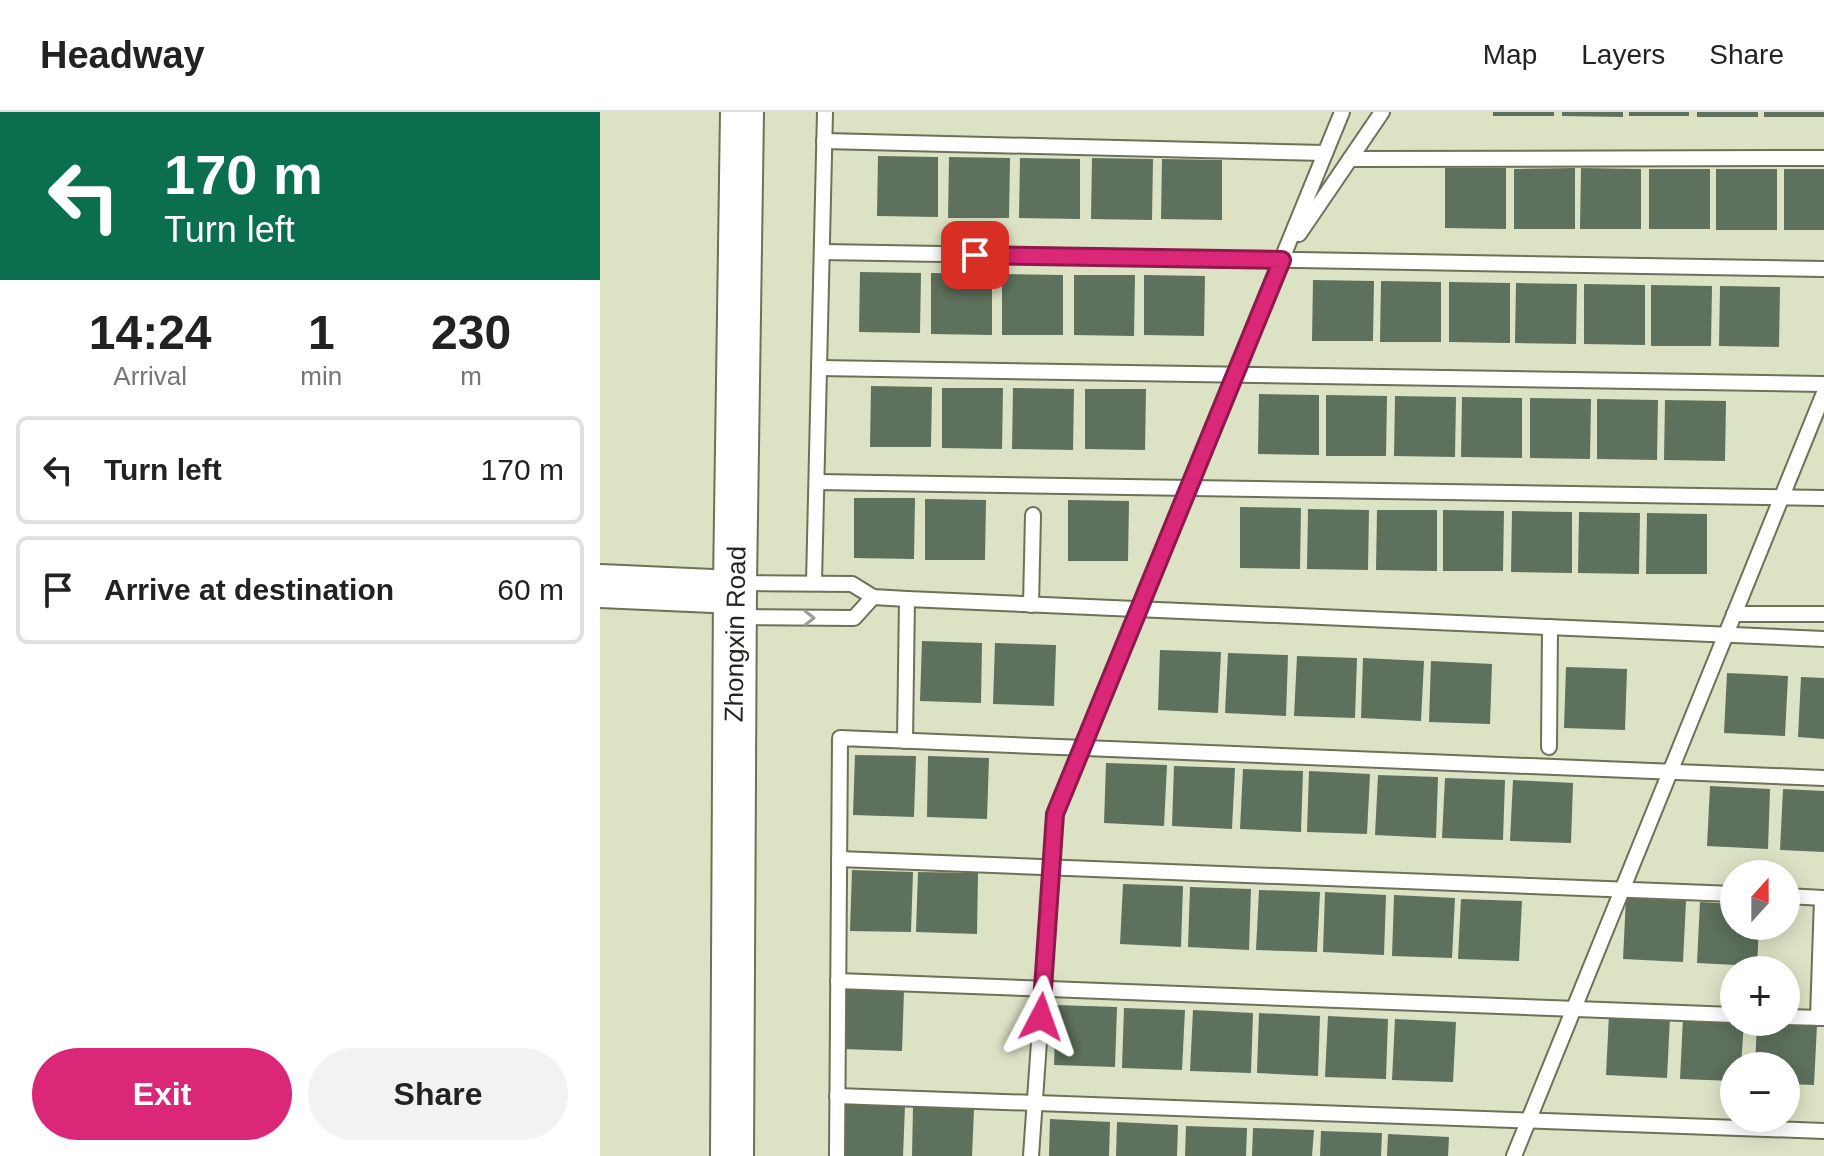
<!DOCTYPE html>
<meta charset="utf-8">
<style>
:root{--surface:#fff;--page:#f2f2f2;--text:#222;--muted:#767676;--line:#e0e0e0;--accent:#db2777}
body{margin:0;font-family:Arial,sans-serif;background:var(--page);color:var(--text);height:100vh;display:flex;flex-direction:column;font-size:30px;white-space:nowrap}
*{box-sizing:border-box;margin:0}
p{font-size:26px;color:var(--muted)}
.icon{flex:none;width:44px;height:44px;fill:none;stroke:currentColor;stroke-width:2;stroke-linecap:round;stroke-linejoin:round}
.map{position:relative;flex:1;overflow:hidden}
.side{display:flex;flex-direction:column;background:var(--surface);width:600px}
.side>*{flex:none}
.top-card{background:#0b6e4f;color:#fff;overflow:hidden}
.needle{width:52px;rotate:21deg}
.controls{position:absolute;left:1120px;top:748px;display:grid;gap:16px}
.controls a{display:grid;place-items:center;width:80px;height:80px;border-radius:50%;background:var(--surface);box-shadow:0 4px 20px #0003;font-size:40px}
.pin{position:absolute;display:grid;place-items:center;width:68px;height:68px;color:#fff;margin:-34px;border-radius:16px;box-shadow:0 4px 12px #0006}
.me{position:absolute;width:88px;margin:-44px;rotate:4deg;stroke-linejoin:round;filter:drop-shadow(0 0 6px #0008)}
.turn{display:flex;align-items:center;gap:28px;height:168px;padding:0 32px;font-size:36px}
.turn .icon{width:104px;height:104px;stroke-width:2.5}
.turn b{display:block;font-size:56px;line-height:68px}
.eta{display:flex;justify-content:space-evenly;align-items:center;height:136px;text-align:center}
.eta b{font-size:48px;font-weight:800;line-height:56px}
.button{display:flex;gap:16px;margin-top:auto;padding:16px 32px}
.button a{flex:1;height:92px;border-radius:48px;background:var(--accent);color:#fff;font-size:32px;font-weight:800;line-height:92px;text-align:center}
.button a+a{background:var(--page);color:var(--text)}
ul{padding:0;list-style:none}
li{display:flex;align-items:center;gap:24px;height:108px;margin:0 16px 12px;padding:0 16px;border:4px solid var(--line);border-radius:12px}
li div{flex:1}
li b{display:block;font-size:30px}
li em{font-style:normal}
header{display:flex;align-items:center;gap:48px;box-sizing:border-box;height:112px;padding:0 40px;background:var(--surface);border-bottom:2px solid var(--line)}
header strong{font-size:38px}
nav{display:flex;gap:44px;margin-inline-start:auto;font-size:28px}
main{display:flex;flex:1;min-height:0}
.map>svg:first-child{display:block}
.building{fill:#5d715c}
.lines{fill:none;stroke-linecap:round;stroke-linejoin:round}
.lane-casing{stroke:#6c7157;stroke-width:18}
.secondary-casing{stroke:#6c7157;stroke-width:46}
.lane{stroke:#fff;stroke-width:14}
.secondary{stroke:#fff;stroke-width:42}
.oneway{stroke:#9c9d98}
.route-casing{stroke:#8e194d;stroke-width:20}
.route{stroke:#db2777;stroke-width:14}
.labels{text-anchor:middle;stroke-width:8;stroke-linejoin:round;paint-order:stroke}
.street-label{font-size:26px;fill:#23251a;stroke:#fff}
</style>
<header>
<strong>Headway</strong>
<nav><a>Map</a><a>Layers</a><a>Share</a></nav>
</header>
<main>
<section class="side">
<div class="top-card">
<div class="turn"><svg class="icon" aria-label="left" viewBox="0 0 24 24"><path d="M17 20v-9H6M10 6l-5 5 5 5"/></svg><div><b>170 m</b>Turn left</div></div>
</div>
<div class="eta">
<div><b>14:24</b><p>Arrival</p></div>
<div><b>1</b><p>min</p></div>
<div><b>230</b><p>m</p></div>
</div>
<ul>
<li><svg class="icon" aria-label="left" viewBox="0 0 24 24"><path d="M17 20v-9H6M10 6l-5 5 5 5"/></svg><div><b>Turn left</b></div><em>170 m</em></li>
<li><svg class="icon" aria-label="arrive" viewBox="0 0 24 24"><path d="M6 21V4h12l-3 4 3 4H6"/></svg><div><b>Arrive at destination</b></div><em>60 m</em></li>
</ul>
<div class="button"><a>Exit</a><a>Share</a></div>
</section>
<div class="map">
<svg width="1224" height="1044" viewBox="0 0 1224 1044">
<rect width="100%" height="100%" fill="#dce3c5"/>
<!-- building -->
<g class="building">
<rect x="893" y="0" width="61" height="4"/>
<polygon points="962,0 1023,0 1023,5 962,4"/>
<rect x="1029" y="0" width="60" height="4"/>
<rect x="1097" y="0" width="61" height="5"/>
<rect x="1164" y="0" width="60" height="5"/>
<polygon points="278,44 338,45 338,105 277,104"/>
<polygon points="349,45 410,46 409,106 348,106"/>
<polygon points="420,46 480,47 480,107 419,106"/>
<polygon points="492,46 553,47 552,108 491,107"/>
<polygon points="562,47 622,48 622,108 561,107"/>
<polygon points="845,56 906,56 906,117 845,116"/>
<polygon points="975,56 975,117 914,117 914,57"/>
<polygon points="981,56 1041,57 1041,117 980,117"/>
<rect x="1049" y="57" width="61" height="60"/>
<rect x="1116" y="57" width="61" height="61"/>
<rect x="1184" y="57" width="40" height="61"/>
<polygon points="260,160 321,161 320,221 259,220"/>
<polygon points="331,161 392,162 392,223 331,222"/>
<polygon points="402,162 463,163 463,223 402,223"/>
<polygon points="474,163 535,163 534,224 474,223"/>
<polygon points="544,163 605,164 604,224 544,223"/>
<polygon points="713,168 774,169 773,229 712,229"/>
<polygon points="781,169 841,170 841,230 780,230"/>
<polygon points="849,170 910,171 910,231 849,230"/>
<polygon points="916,171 977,172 976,232 915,231"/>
<polygon points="984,172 1045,173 1045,233 984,232"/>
<polygon points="1051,173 1112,174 1111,234 1051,234"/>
<polygon points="1120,174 1180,175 1179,235 1119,234"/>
<polygon points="271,274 332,275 331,335 270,335"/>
<polygon points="342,276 403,276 402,337 342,336"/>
<polygon points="413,276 474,277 473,338 412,337"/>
<polygon points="485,277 546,277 545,338 485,337"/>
<polygon points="659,282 719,283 719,343 658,342"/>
<polygon points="726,283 787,284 786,344 726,344"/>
<polygon points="795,284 856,285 855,345 794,344"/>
<polygon points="862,285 922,286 922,346 861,345"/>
<polygon points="930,286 991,287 990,347 930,346"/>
<polygon points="997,287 1058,288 1057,348 997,347"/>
<polygon points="1065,288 1126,289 1125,349 1064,348"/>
<polygon points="254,386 315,386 314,447 254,446"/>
<polygon points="325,387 386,388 385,448 325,448"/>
<polygon points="468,388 529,389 528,449 468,449"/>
<polygon points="640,395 701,396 700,457 640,456"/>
<polygon points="708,397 769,398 768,458 707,457"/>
<polygon points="777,398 837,398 837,459 776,458"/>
<polygon points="843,398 904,399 903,459 843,459"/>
<polygon points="912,399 972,400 972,461 911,460"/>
<polygon points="979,400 1040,401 1039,462 978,461"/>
<polygon points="1047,401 1107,402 1107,462 1046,462"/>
<polygon points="322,529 382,531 381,591 320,589"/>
<polygon points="395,531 456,533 454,594 393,592"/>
<polygon points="560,538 621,540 618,601 558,598"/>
<polygon points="628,541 688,543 686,604 625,601"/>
<polygon points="697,544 757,546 755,606 694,604"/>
<polygon points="763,546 824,549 821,609 761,606"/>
<polygon points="831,549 892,552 890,612 829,610"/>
<polygon points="966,555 1027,557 1025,618 964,616"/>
<polygon points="1127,561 1188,564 1185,624 1124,621"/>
<polygon points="1201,565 1224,566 1224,627 1198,625"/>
<polygon points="255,643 316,644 314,705 253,703"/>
<polygon points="328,644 389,646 387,707 327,705"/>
<polygon points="506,651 567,653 564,714 504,711"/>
<polygon points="574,654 635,656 632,717 572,714"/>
<polygon points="643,657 703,659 701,720 640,717"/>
<polygon points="709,659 770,662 767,722 707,720"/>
<polygon points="778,663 838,665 836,726 775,723"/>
<polygon points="845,666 905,668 903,728 842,726"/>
<polygon points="913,668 973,671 971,731 910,729"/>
<polygon points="1110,674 1170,677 1168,737 1107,734"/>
<polygon points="1183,677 1224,679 1224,740 1180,738"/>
<polygon points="252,758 313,760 311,820 250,819"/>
<polygon points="318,760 378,761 377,822 316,820"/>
<polygon points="523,772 583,774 581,835 520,832"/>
<polygon points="590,775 651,777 649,838 588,835"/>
<polygon points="659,778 720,780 717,840 656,838"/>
<polygon points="725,780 786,783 784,843 723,840"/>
<polygon points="794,783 855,786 852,846 792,844"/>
<polygon points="1026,786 1086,789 1083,850 1023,847"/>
<polygon points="861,787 922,789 919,849 858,847"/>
<polygon points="1100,790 1134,792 1134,814 1159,814 1157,854 1097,851"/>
<polygon points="243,877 304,879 302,939 242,937"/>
<polygon points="456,893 517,895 515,955 454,953"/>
<polygon points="524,896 585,898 582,958 522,956"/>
<polygon points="593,898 653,901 651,961 590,959"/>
<polygon points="659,901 720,904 718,964 657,961"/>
<polygon points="1009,902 1070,905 1067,966 1006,963"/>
<polygon points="728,904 788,907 786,967 725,965"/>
<polygon points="1083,906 1144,910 1141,954 1134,954 1134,969 1080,967"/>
<polygon points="795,907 856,910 853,970 792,968"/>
<polygon points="1157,910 1217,913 1214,973 1186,972 1186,954 1155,954"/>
<polygon points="244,992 305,994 303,1044 243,1044"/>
<polygon points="313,995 374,997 372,1044 312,1044"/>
<polygon points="450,1007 510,1010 509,1044 449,1044"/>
<polygon points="517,1010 578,1013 577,1044 516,1044"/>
<polygon points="586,1014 647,1016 646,1044 585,1044"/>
<polygon points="653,1016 714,1018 712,1044 652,1044"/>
<polygon points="721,1019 782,1021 781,1044 720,1044"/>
<polygon points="788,1022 849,1025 848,1044 787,1044"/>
</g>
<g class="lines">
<defs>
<g id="lane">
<polyline points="224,29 725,41"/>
<polyline points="750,47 1224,46"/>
<polyline points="699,122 782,0"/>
<polyline points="222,140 1224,157"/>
<polyline points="219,256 1224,272"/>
<polyline points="217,370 1224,386"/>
<polyline points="137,471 252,472 273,485 307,487 1224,527"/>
<polyline points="214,471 225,0"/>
<polyline points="431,493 433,403"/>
<polyline points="1134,502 1224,502"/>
<polyline points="138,505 254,506 273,485"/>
<polyline points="305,629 307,487"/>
<polyline points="949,635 950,515"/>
<polyline points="239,747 1134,782"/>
<polyline points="1186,784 1224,786"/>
<polyline points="238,869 1134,903"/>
<polyline points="1186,905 1224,906"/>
<polyline points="1218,906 1222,786"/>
<polyline points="237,984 1224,1019"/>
<polyline points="237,1044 240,626 1224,666"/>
<polyline points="431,1044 455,702 742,0"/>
<polyline points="914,1044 1224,281"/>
</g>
<g id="secondary">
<polyline points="0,474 135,480"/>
<polyline points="132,1044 135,471 142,0"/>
</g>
</defs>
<!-- lane casing -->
<use href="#lane" class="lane-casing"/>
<!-- secondary casing -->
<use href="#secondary" class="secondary-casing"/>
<!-- lane -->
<use href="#lane" class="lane"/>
<!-- secondary -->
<use href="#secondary" class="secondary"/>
</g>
<!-- one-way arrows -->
<defs><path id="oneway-chevron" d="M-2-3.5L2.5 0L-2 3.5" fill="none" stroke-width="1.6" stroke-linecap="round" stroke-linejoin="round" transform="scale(2)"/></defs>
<use class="oneway" href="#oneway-chevron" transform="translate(209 506)"/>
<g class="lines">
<defs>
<polyline id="route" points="375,143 682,148 455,702 441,905"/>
</defs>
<!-- route casing -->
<use href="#route" class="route-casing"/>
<!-- route -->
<use href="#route" class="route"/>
</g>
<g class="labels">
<!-- street labels -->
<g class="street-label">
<text transform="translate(135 522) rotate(-89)" y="9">Zhongxin Road</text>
</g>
</g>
</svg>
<div class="controls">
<a><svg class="needle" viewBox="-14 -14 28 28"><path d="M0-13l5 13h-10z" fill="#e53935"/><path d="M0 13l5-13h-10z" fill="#767676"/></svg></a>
<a>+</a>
<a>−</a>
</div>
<div class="pin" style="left:375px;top:143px;background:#d93025"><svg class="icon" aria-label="arrive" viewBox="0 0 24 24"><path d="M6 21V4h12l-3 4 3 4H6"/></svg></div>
<svg class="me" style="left:441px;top:905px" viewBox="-20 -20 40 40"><path d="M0-17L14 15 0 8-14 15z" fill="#db2777" stroke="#fff" stroke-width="4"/></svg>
</div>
</main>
